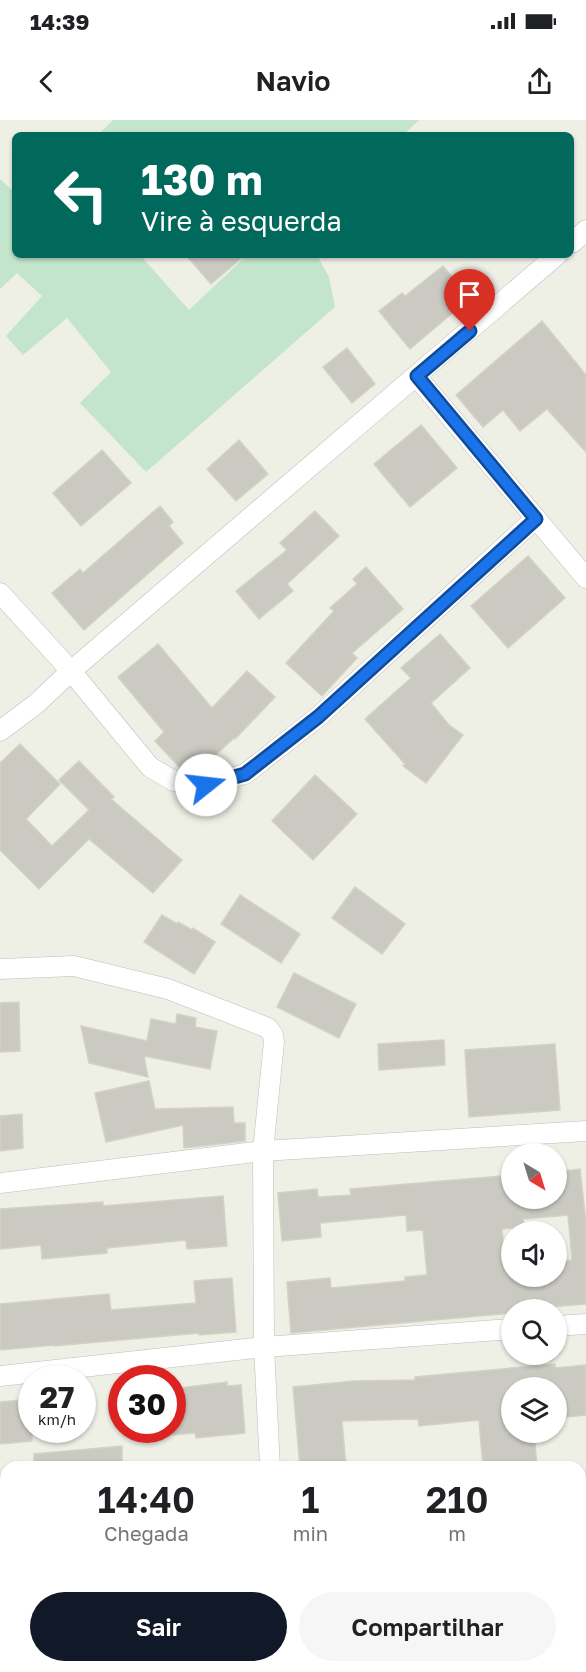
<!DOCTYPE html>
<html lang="pt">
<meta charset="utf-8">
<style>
:root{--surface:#fff;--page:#f6f6f6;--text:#202124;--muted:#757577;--accent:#111827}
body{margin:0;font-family:"Golos Text",sans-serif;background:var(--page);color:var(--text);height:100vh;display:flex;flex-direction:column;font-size:22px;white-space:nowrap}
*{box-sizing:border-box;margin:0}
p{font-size:20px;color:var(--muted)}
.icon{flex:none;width:33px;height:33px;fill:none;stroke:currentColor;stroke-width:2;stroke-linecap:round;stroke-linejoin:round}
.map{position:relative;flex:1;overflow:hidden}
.sheet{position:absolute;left:0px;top:1341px;width:586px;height:212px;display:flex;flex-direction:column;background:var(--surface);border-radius:18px 18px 0 0;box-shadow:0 2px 4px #0004}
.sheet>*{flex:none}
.hud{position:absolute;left:12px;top:12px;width:562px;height:126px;border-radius:9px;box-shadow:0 2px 4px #0004;background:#00695c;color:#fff;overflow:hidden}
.needle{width:39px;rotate:142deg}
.tools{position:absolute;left:501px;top:1023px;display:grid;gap:12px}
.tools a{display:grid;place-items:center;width:66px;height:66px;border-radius:50%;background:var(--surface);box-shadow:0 2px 4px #0004;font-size:30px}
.speed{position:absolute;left:18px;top:1245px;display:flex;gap:12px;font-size:30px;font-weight:700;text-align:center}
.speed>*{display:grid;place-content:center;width:78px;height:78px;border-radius:50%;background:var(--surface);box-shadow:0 2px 4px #0004;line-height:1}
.speed small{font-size:15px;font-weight:400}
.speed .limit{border:9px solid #d22;background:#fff;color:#111}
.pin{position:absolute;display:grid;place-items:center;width:51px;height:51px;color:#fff;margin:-62px -26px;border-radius:50% 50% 50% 0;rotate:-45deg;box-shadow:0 0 6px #0007}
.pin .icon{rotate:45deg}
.me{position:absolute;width:66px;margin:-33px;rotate:74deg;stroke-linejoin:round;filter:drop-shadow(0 0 4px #0008)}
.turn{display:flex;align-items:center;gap:21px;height:126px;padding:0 30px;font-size:27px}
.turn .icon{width:78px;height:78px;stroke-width:2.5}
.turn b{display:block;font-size:42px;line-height:51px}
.eta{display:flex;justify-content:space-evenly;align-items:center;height:102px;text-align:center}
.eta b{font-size:36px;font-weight:600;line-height:42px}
.primary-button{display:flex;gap:12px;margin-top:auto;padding:12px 30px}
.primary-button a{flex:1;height:69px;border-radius:36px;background:var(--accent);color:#fff;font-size:24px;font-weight:600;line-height:69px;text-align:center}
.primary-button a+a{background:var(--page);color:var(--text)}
.status{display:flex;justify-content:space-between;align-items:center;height:42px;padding:0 30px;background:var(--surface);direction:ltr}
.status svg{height:16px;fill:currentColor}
header{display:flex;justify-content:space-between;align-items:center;height:78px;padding:0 30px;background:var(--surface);font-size:27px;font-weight:600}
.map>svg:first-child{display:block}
.green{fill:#c3e5cc}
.building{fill:#cacac2;stroke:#d3d2c4;stroke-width:1.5;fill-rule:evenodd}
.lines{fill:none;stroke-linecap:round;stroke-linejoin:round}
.minor-casing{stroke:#bdbdc3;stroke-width:21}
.minor{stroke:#fff;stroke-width:20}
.route-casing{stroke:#114b97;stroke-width:15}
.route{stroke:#1a73e8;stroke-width:10}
</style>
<div class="status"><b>14:39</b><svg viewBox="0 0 49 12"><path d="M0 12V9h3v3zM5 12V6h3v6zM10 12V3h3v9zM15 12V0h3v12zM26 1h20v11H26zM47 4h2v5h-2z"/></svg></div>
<header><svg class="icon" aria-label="back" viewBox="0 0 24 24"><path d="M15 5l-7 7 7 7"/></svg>Navio<svg class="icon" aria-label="share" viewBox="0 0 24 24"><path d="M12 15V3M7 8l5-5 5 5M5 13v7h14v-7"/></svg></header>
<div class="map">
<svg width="586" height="1552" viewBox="0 0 586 1552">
<rect width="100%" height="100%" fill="#eeefe5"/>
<!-- green -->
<g class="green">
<polygon points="113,0 419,0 403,15 98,15"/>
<polygon points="0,59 15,73 15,135 140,135 189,190 247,135 317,135 329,157 335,187 146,352 80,283 111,252 67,198 23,235 6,216 42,176 17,153 0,169"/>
</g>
<!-- building -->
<g class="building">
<polygon points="186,135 245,135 211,164"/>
<polygon points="443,146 469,179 410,229 379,191 402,173 405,176"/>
<polygon points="542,201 586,255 586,332 547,289 520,311 503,290 483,307 456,275"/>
<polygon points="347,228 375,264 352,283 323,247"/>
<polygon points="421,305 457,348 410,387 374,344"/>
<polygon points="239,320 268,354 236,381 207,349"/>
<polygon points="102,330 131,363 81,406 53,373"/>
<polygon points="160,386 173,402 169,406 183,423 84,510 52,473 80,449 83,453"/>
<polygon points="315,391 339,416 287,464 293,471 259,499 236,471 287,430 280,423"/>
<polygon points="528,436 565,478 508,528 471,486"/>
<polygon points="366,447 403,489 352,533 357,538 322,576 286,543 334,491 330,488 357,464 353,459"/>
<polygon points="440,514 470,548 431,583 449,605 463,615 426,663 403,646 405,644 365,599 411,558 401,548"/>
<polygon points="158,524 212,588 247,551 275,577 235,619 234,618 197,652 182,650 155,621 164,612 118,557"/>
<polygon points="20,624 60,664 26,699 52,726 89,690 59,660 79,641 114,677 111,679 182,740 153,773 89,719 39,769 0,730 0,643"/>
<polygon points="315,655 357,694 313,740 272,701"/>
<polygon points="355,767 405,804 382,834 332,798"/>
<polygon points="240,775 300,814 281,843 221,804"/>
<polygon points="162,795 177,804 178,802 192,810 193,808 215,822 194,854 144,822"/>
<polygon points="294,853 356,884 339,918 277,887"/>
<polygon points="19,882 20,931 0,932 0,883"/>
<polygon points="177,894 196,898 195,907 217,911 210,949 144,936 148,957 89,943 81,906 147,921 151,899 176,904"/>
<polygon points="444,920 445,945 379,950 378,924"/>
<polygon points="555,924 560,990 469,997 465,930"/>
<polygon points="149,961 155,989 233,987 234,1003 245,1003 245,1021 184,1028 183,1005 106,1022 95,973"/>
<polygon points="22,994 23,1028 0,1031 0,996"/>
<path d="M580 1049 586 1103V1184L512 1190V1193L291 1213 287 1162 330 1158 331 1168 405 1161V1157L427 1155 423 1110 407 1111 406 1095 320 1103 321 1117 282 1121 278 1073 317 1069 318 1077 351 1075 350 1069 512 1055V1078H556V1052ZM568 1095 572 1140 556 1142V1156H512V1147H505L502 1109 524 1107 523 1099Z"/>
<polygon points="223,1076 227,1126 187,1129 186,1120 107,1128 107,1133 42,1139 41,1125 0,1129 0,1089 103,1082 103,1086"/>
<polygon points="232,1158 236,1212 199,1215 199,1213 54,1226 54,1225 0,1230 0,1184 109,1174 111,1190 196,1183 194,1161"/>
<polygon points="555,1244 555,1248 586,1245 586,1295 556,1298 556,1268 512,1268 512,1312 534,1312 537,1347 483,1347 479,1300 419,1306 418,1299 342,1301 346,1347 300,1347 293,1267 354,1261 415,1260 415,1257"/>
<polygon points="227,1262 227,1266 241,1265 245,1313 196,1318 195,1313 172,1315 172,1269"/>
<polygon points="32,1279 32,1321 0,1324 0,1282"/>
<polygon points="122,1326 122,1347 34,1347 34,1334"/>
</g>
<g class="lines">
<defs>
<g id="minor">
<polyline points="572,123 586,110"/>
<polyline points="417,257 586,458"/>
<polyline points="0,473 71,551 150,647 174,661 206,665 245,654 318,597 535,399"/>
<polyline points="0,611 36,584 71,551 557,135"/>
<polyline points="0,849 74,846 168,869 268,908 273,915 274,922 263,1031 264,1227 270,1347"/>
<polyline points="0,1063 263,1031 586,1011"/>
<polyline points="556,1206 586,1204"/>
<polyline points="0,1256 264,1227 512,1209"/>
<polyline points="580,1409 586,1409"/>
<polyline points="0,1450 6,1449"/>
<polyline points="281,1546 281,1552"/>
</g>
</defs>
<!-- minor casing -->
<use href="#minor" class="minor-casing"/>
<!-- minor -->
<use href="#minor" class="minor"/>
</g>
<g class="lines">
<defs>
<polyline id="route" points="206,665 245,654 318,597 536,399 417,256 470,211"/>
</defs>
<!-- route casing -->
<use href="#route" class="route-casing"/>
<!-- route -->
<use href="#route" class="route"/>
</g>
</svg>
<div class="tools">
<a><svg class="needle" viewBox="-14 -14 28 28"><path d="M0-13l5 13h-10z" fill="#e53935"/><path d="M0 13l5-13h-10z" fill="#757577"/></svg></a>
<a><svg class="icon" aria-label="sound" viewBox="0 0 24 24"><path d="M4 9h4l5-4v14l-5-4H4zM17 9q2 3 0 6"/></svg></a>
<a><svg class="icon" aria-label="search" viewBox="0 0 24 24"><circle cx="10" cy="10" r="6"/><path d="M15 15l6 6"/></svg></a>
<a><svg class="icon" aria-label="layers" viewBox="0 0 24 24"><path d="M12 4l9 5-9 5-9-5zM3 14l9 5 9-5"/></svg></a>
</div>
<div class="speed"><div>27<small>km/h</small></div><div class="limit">30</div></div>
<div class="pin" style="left:470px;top:211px;background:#d93025"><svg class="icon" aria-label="arrive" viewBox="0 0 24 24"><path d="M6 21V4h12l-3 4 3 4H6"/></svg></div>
<svg class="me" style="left:206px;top:665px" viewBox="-20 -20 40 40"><circle r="19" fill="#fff"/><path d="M0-13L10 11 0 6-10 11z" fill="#1a73e8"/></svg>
<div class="hud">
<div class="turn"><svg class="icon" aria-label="left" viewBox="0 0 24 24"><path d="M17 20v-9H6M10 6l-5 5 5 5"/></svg><div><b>130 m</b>Vire à esquerda</div></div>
</div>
<section class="sheet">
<div class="eta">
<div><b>14:40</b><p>Chegada</p></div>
<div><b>1</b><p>min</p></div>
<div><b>210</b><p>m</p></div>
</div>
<div class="primary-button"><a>Sair</a><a>Compartilhar</a></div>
</section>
</div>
